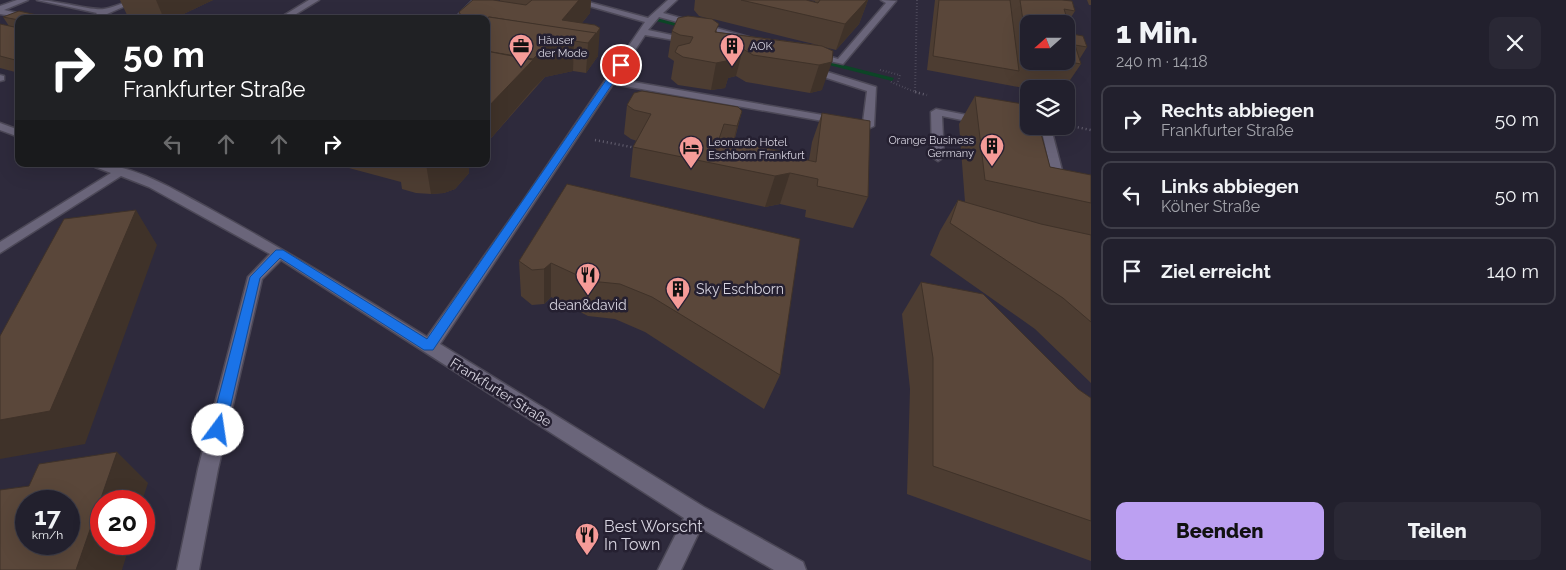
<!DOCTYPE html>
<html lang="de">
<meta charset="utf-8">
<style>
:root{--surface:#22202d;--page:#2a2835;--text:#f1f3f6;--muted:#a2a3aa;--line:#3f3e49;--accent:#bca0f2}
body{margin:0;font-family:Raleway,sans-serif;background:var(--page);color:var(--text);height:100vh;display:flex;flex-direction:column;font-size:19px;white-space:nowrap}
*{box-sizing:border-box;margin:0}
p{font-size:16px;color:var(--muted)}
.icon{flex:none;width:28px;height:28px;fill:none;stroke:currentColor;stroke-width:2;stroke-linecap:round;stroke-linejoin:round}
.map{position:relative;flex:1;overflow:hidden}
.panel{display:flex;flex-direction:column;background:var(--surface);width:475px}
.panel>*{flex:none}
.hud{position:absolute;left:15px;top:15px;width:475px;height:152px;border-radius:10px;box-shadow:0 5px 20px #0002,0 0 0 1px var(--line);background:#202124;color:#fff;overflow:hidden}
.needle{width:32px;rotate:249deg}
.controls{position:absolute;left:1020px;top:15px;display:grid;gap:10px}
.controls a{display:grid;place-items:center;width:55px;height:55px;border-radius:10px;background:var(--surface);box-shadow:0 5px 20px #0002,0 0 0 1px var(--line);font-size:25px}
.speed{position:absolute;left:15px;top:490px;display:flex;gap:10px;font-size:25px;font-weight:700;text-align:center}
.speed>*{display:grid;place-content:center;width:65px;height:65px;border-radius:50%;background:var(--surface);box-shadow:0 5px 20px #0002,0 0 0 1px var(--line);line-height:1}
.speed small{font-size:12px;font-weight:400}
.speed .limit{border:8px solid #d22;background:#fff;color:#111}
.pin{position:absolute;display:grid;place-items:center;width:42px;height:42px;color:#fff;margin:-21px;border:2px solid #fff;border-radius:50%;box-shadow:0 1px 5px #0007}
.me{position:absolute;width:55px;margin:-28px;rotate:14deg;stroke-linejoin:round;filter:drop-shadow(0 0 4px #0008)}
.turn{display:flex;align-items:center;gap:18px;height:105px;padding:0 25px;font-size:22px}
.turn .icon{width:65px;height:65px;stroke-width:2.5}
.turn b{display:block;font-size:35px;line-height:42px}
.lanes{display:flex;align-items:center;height:48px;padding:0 25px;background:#0003;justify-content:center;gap:25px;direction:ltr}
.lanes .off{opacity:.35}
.round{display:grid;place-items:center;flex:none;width:52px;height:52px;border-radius:10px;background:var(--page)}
.summary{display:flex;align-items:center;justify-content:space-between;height:85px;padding:0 25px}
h1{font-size:30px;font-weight:800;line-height:38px}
.button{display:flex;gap:10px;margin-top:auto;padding:10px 25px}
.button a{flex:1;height:58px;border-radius:10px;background:var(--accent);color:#111;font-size:20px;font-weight:800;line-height:58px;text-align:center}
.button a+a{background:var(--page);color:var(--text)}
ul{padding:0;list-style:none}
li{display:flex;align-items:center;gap:15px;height:68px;margin:0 10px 8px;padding:0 15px;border:2px solid var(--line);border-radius:10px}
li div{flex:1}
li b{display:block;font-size:19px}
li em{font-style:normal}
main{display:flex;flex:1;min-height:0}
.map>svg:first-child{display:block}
.green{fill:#0c4526}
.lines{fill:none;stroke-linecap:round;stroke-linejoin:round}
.minor-casing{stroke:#4c4857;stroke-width:3}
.path-far1{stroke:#656171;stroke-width:2;stroke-dasharray:0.5 2.5;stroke-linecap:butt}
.path{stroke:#656171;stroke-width:2.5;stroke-dasharray:1 3;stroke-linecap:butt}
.minor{fill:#6a657a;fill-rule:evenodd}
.wall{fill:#4d3d32;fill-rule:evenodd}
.shaded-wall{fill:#3f3229}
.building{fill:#5a473a;stroke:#3f3229;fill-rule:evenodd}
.route{fill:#1a73e8;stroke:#114b97}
.labels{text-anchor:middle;stroke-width:5;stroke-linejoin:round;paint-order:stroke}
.far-poi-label{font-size:11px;fill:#d6d3df;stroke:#252031;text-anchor:start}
.poi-label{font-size:14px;fill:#d6d3df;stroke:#252031;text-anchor:start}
.street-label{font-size:14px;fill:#d6d3df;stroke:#252031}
.near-poi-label{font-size:16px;fill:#d6d3df;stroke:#252031;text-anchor:start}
</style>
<main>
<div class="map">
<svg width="1091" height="570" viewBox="0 0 1091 570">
<rect width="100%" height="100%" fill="#2e2a3c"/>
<!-- green -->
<polygon class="green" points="660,18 894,78 892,81 656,21"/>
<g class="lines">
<defs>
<g id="minor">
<polygon points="17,0 28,0 4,10 30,16 31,19 0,14 0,6"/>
<path d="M37 0C55 0 92 11 104 9 117 7 126 0 139 0L107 14 125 19H106L95 15 97 13Z"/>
<polygon points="309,0 319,0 288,19 278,19"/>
<polygon points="473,0 482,0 463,19 454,19"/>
<path d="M568 0H581L648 18 668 0H677L663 13 759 40 755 43 659 17 648 30 695 40 691 43 645 35 616 79 863 122 867 91 805 71 803 69 808 66 876 87 874 126 868 129 613 84 440 344 704 507 803 562 806 570H774L701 528 681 570H658L684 518 281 260 262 279 218 469 199 570H177L198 469 248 277 270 254 149 187 121 176 0 253V242L111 173 95 167 93 164C135 164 176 191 212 210 285 250 356 293 427 337L521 204 645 22Z"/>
<polygon points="881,0 896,1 843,64 811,57 811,53 814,52 838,59 886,3"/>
<polygon points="0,75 4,76 4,80 0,81"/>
<polygon points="936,109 982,118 987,121 982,124 942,116 944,157 938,161 932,157 931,112"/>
<polygon points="0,123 19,130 19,137 0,130"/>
<polygon points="1022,126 1052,132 1064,178 1091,184 1091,192 1054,184 1043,136 1018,131 1018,127"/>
</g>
</defs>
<!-- minor casing -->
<use href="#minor" class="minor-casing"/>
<!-- path-far1 -->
<g class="path-far1">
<polyline points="917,0 915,92 920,93"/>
<polyline points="880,70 900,75 897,84"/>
<polyline points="891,82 915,92"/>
</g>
<!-- path -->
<g class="path">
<polyline points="915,92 927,95"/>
<polyline points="1066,125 1091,130"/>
<polyline points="595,140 636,148"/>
</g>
<!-- minor -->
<use href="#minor" class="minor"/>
</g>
<!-- wall -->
<g class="wall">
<polygon points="120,0 213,0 173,19 147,19 127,15"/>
<polygon points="500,0 591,0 590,13 582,23 598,56 586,73 573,71 545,77 486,144 486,19 459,19 459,12 500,1"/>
<path d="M695 0H806L815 2V1L809 0H868L859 24 836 50 824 47 822 90 810 93 746 82 736 76 728 78 725 88 711 90 678 85 671 79 674 61 668 57 672 31 710 19 699 16 694 10ZM713 19 789 38 818 45 717 32Z"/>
<path d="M935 0H1062L1075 11 1068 22 1072 34 1087 47 1079 60 1081 64 1064 89H1029L927 70ZM1029 24 1066 61H1029Z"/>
<polygon points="1087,0 1091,0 1091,5 1089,5"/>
<polygon points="3,17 19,19 19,73 0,68 0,24 9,26"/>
<polygon points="975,96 1050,167 1091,175 1091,383 1035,329 930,255 940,231 958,200 965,202 959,124"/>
<polygon points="627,105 742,111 734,142 788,156 809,160 812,142 822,113 868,197 853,228 805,217 806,210 780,204 765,207 630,177 633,147 637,141 631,139 624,134"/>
<polygon points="334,164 469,164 469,173 455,189 444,193 431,194 416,193 402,189 401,182"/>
<polygon points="567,184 780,375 764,409 645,332 615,319 588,316 551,297 544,304 532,305 521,296 519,261"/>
<polygon points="921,282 1091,398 1091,561 907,494 910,389 902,314"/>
</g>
<!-- shaded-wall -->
<g class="shaded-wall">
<polygon points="156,0 213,0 173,19 164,19"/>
<polygon points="579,0 591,0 590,13 575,31 562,20"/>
<polygon points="858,0 868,0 859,24 836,50 845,24"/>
<polygon points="600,28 598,56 586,73 588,43"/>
<polygon points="574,41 573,71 545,77 533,89 533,59 545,47"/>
<polygon points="743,49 736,76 728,78 725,88 711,90 716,63 734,51"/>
<polygon points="533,60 533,89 486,144 486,109"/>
<polygon points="832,62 822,90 810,93 819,65"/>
<polygon points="742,111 734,140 730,156 737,126"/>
<polygon points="426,164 469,164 469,173 455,189 444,193 431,194"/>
<polygon points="790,173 780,204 765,207 775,176"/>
<polygon points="136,210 157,245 85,444 0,459 0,420"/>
<polygon points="551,263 551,297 544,304 544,269"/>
<polygon points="117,452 148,483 142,501 101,501 101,544 130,544 122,570 76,570"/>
</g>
<!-- building -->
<g class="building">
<polygon points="473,0 493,0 526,5 532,0 579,0 562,20 595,25 600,28 596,34 489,17 487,18 461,15 459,12"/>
<polygon points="741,0 806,0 818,3 820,0 867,0 845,24"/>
<polygon points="939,0 1010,0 1019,71 933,56"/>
<polygon points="1020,0 1062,0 1072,1 1075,11 1064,9 1072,34 1083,36 1087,47 1075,45 1081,64 1064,61 1066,61 1066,24 1029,24 1029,55 1028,55"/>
<polygon points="19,11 55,19 19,19 19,20 3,17"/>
<polygon points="688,16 712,19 719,24 715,32 822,46 833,51 832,62 819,65 753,55 743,49 734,51 731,60 716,63 683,57 675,52 678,46 690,43 693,37 680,35 672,31 678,18"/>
<polygon points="489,17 596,33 588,43 574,41 545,47 533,59 486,51 486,19"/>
<polygon points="0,24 19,28 19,61 0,56"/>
<polygon points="486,51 533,60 486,109"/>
<polygon points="642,91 738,107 742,111 737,126 724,124 719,139 781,151 788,156 816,162 822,113 870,121 868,197 817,186 818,179 790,173 775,176 633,147 651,114 634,110 627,105 634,93"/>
<polygon points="975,96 1029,105 1029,126 1039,126 1050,167 1091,175 1091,203 985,180"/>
<polygon points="567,184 800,239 780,375 652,297 620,284 590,281 551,263 544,269 532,270 519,261"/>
<polygon points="958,200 1041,224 1091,235 1091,322 1063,298 950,223"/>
<polygon points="136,210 50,411 0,420 0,336 64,219"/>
<polygon points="921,282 983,294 1078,389 1091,398 1091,521 933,466 933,358"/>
<path d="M117 452 76 570H0V490L29 486 39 464ZM26 501H69V544H26Z"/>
</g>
<!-- route -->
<polygon class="route" points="618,63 625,65 433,350 424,350 280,258 260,278 225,430 222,435 218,437 213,435 210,430 250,277 276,250 283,250 427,339"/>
<!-- icons -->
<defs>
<symbol id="office-pin" viewBox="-11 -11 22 30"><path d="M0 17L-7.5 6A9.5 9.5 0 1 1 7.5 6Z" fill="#f59b98" stroke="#252031"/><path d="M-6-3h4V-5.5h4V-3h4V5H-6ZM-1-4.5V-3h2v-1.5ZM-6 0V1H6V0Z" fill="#111"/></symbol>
<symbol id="building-pin" viewBox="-11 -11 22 30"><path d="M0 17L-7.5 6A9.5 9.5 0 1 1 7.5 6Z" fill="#f59b98" stroke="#252031"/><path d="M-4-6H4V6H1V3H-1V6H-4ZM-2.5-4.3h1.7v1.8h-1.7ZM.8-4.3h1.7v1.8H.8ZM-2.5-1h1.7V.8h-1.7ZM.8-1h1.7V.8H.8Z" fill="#111"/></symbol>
<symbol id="hotel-pin" viewBox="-11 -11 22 30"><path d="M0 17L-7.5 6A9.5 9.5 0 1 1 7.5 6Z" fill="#f59b98" stroke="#252031"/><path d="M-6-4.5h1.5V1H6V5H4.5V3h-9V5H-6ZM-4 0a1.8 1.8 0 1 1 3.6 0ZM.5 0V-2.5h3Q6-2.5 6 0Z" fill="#111"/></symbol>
<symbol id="restaurant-pin" viewBox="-11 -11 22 30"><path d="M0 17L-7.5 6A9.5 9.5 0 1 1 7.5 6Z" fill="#f59b98" stroke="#252031"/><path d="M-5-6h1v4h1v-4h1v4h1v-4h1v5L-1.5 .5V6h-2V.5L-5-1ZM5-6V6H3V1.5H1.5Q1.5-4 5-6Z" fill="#111"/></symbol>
</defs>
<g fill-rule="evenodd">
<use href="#office-pin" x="507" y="32" width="28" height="38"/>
<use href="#building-pin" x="718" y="32" width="28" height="38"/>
<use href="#building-pin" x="978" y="132" width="28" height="38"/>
<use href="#hotel-pin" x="677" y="134" width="28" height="38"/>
<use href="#restaurant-pin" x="574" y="261" width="28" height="38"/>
<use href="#building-pin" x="664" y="275" width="28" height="38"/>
<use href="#restaurant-pin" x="573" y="521" width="28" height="38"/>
</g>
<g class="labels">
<!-- far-poi labels -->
<g class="far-poi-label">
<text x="538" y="44">Häuser<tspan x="538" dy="13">der Mode</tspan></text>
<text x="750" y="50">AOK</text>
<text x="974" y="144" text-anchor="end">Orange Business<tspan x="974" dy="13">Germany</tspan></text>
<text x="708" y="146">Leonardo Hotel<tspan x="708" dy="13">Eschborn Frankfurt</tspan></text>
</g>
<!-- poi labels -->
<g class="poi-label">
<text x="696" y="294">Sky Eschborn</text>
<text x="588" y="310" text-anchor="middle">dean&amp;david</text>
</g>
<!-- street labels -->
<g class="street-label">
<text transform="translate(501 392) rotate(32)" y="5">Frankfurter Straße</text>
</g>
<!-- near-poi labels -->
<g class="near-poi-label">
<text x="604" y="532">Best Worscht<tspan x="604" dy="18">In Town</tspan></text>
</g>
</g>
</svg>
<div class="controls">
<a><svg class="needle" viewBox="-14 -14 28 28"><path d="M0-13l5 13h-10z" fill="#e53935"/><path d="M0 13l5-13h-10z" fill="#a2a3aa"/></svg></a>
<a><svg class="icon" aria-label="layers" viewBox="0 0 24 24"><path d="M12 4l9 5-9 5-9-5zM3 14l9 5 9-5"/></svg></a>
</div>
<div class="speed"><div>17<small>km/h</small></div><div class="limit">20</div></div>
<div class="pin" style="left:621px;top:65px;background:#d93025"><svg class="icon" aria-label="arrive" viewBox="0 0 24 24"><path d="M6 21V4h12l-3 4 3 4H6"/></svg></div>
<svg class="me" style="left:218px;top:430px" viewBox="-20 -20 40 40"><circle r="19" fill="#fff"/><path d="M0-13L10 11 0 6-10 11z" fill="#1a73e8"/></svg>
<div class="hud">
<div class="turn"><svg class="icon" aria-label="right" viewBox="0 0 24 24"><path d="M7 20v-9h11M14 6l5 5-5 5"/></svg><div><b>50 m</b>Frankfurter Straße</div></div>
<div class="lanes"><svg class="icon off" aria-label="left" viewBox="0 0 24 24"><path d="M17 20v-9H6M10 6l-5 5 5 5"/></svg><svg class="icon off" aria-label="ahead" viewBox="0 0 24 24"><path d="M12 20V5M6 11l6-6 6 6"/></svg><svg class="icon off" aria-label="ahead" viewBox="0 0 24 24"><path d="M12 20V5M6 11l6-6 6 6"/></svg><svg class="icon" aria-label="right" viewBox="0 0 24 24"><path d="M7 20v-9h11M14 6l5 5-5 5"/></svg></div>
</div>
</div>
<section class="panel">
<div class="summary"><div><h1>1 Min.</h1><p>240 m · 14:18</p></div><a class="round"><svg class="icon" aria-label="close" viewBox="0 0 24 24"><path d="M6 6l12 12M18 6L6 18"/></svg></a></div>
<ul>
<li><svg class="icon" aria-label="right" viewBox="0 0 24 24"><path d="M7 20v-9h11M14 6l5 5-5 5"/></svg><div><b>Rechts abbiegen</b><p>Frankfurter Straße</p></div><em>50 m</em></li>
<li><svg class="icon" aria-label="left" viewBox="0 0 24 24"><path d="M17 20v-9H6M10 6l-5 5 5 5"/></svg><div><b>Links abbiegen</b><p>Kölner Straße</p></div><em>50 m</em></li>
<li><svg class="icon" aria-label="arrive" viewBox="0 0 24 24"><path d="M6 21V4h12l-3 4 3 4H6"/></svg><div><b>Ziel erreicht</b></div><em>140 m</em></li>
</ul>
<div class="button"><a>Beenden</a><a>Teilen</a></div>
</section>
</main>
